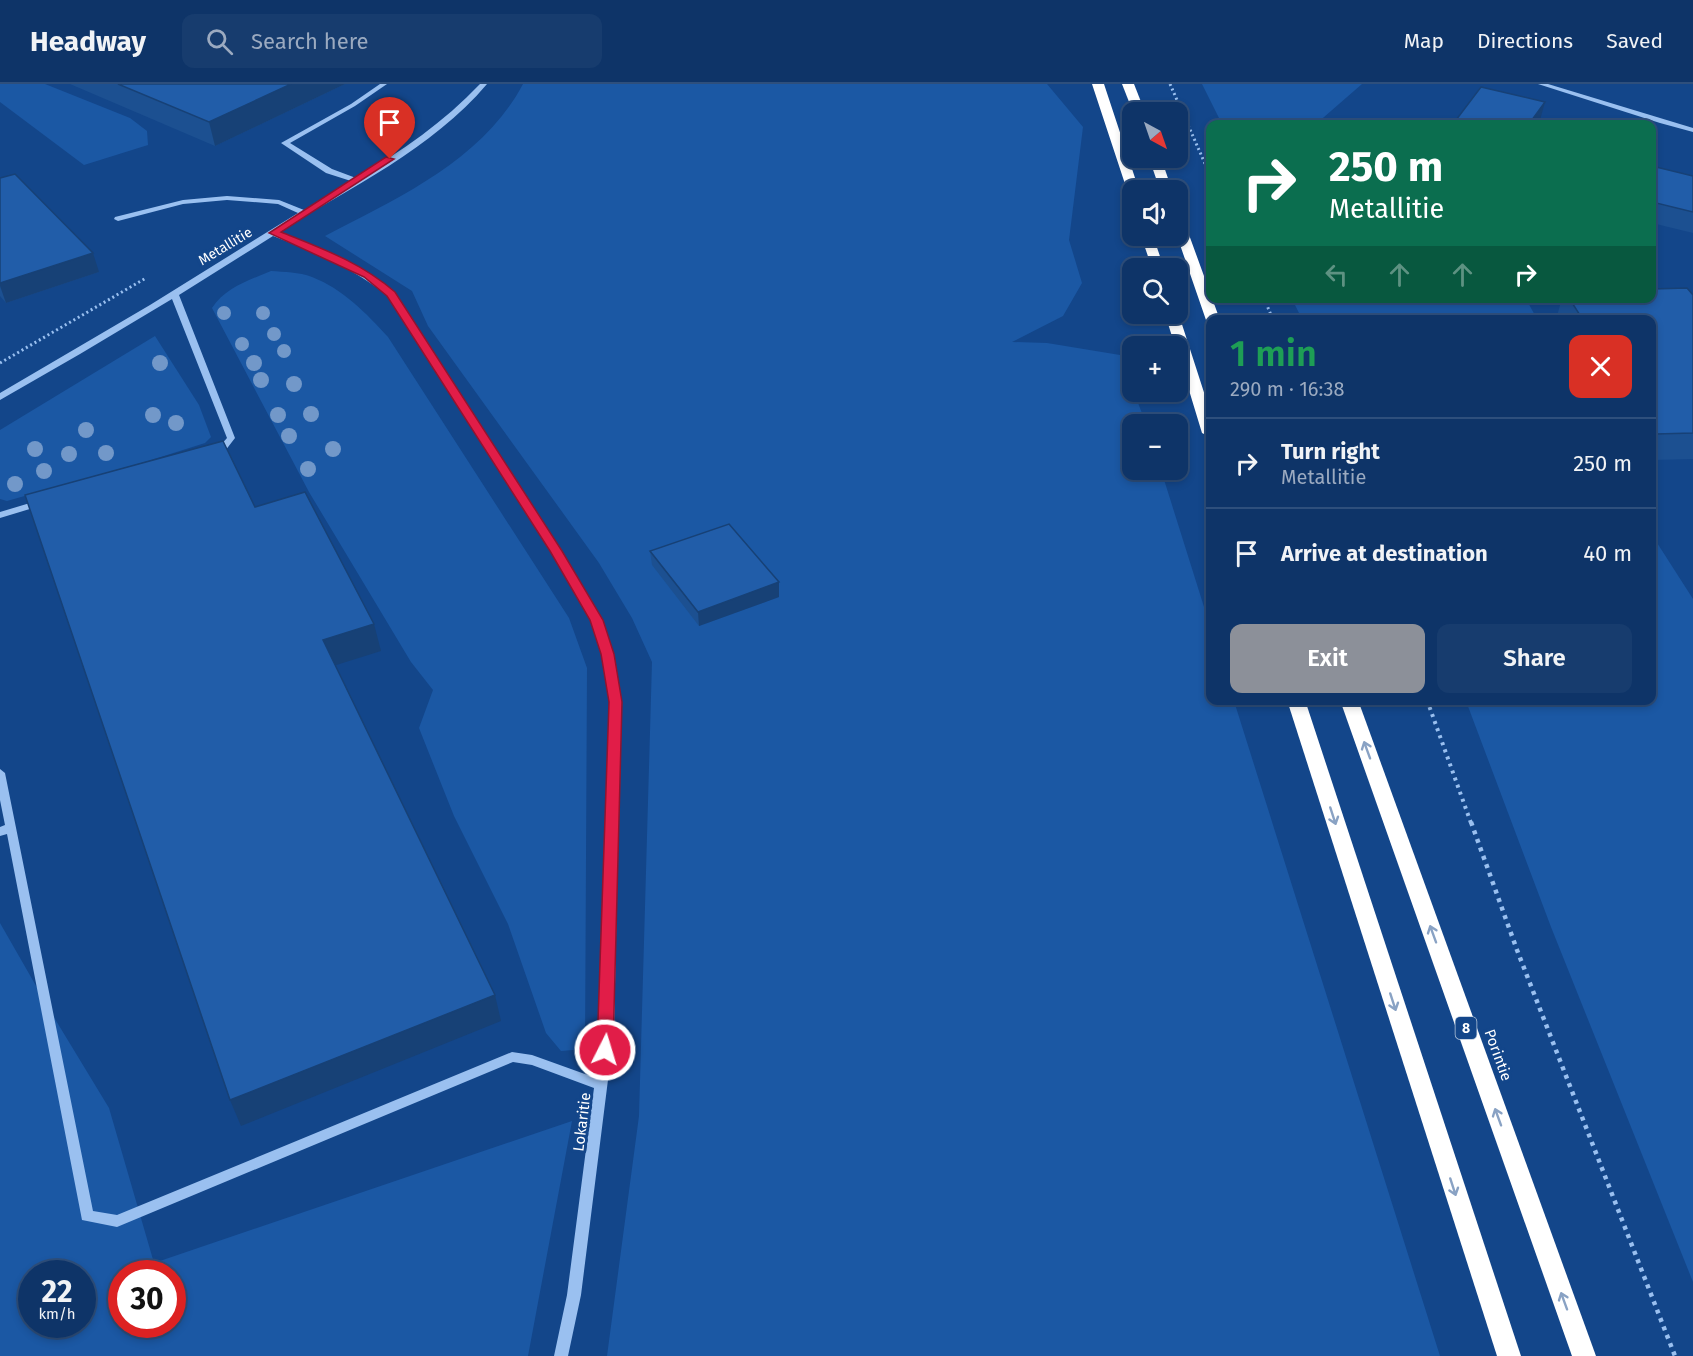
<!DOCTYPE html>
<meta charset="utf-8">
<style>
:root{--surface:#0e3468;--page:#173c6e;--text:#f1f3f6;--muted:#9baac0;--line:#2e4f7c;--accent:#8c9099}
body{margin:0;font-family:"Fira Sans",sans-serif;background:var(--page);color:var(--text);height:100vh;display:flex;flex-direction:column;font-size:22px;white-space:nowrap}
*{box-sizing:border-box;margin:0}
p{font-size:20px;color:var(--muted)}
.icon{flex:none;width:33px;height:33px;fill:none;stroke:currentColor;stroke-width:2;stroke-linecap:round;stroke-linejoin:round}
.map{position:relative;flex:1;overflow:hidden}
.side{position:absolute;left:1206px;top:231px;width:450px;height:390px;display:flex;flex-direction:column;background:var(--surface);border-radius:12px;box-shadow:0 3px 9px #0003,0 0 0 2px var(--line)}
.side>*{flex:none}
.guide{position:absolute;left:1206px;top:36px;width:450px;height:183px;border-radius:12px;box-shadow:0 3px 9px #0003,0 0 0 2px var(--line);background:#0b6e4f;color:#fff;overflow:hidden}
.needle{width:39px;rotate:140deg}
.buttons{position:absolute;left:1122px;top:18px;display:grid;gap:12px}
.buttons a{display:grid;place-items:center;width:66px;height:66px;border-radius:12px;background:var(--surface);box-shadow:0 3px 9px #0003,0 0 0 2px var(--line);font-size:30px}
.speed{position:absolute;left:18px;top:1176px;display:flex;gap:12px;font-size:30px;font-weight:700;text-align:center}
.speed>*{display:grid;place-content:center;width:78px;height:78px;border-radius:50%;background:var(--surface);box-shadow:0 3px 9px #0003,0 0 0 2px var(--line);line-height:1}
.speed small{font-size:15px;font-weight:400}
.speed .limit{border:9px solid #d22;background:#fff;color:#111}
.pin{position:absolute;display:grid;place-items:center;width:51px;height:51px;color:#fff;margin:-62px -26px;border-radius:50% 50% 50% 0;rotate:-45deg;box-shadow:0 0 6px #0007}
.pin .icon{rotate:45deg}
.me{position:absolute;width:66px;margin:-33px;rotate:5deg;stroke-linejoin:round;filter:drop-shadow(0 0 4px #0008)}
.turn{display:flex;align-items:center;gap:21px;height:126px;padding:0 24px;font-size:27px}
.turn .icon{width:78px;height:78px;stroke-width:2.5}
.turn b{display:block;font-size:42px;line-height:51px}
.lanes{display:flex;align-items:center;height:57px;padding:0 24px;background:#0003;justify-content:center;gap:30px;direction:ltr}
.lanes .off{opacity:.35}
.round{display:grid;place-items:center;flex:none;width:63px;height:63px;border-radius:12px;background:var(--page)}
.head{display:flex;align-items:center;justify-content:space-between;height:102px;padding:0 24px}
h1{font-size:36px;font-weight:600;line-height:45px;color:#1e9e55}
.action{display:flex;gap:12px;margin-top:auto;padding:12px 24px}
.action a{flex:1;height:69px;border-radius:12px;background:var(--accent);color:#fff;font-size:24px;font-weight:600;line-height:69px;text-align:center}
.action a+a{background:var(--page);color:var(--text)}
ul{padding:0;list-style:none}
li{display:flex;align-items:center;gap:18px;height:90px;padding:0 24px;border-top:2px solid var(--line)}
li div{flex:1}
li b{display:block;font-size:22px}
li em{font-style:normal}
header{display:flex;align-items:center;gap:36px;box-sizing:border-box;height:84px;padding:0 30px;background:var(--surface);border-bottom:2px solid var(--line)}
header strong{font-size:28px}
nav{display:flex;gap:33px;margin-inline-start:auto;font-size:21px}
.search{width:420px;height:54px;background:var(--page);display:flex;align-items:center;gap:15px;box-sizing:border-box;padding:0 21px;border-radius:12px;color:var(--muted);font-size:22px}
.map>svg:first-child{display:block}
.green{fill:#1b58a4;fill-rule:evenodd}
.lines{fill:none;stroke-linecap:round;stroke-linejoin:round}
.path-far2{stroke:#9ac0f0;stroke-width:3;stroke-dasharray:2 3;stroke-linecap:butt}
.path-far1{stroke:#9ac0f0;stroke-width:4;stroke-dasharray:3 4.5;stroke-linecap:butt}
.path{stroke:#9ac0f0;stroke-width:4.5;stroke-dasharray:4 5;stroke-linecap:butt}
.minor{fill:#9ac0f0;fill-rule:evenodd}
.highway{fill:#fff;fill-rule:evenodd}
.tree{fill:#7298c9}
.wall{fill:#1c5091}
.shaded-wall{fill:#174176}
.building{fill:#215da9;stroke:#174176;stroke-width:1.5}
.oneway{stroke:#89a2c4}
.route{fill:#e11d48;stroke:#92132f;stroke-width:1.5}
.labels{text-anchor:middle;stroke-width:6;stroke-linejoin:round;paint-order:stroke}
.far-street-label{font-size:14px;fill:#fff;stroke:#13468a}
.shield{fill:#13468a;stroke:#b8c8dc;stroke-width:1.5}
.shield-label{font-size:14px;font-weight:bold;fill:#fff}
.street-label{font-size:15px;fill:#fff;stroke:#13468a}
</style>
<header>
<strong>Headway</strong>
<div class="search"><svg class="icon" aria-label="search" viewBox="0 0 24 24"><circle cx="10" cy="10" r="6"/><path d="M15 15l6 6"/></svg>Search here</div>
<nav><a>Map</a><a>Directions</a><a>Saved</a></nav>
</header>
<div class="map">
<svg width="1693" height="1272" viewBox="0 0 1693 1272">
<rect width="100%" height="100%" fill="#13468a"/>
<!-- green -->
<g class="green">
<polygon points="0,0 45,0 130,34 147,47 148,61 84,81 0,18"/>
<path d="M523 0H1047L1083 43 1069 156 1082 199 1063 232 1012 258 1047 259 1120 271 1146 340H1132V386H1161L1210 542V616L1234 617 1440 1272H607L639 1032 652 578 632 534 599 479 428 242 412 207 325 152C398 114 483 76 523 0Z"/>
<polygon points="1202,0 1362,0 1316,40 1222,40"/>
<path d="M271 187C284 188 299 188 312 193 343 205 366 229 388 253L569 534 587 584 585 965 561 967 546 949 508 840 454 732 419 644 433 606 411 578 309 408 212 224C225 204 249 196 271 187Z"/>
<polygon points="1292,215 1526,215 1537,235 1302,235"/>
<polygon points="155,252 199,321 211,353 205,359 148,377 7,417 0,415 0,346"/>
<polygon points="1652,451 1693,515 1693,1198 1551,843 1466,617 1652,616"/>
<path d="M0 839 55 935 109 1024 154 1179 572 1037 528 1272H0ZM32 1190H82V1240H32ZM122 1190H172V1240H122Z"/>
</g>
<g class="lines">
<!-- path-far2 -->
<g class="path-far2">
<polyline points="1170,0 1210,91"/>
<polyline points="1264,214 1273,236"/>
<polyline points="0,279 146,194"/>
</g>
<!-- path-far1 -->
<polyline class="path-far1" points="1427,616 1471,739"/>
<!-- path -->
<polyline class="path" points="1471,738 1517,866 1675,1272"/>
<!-- minor -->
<g class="minor">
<path d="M380 0H387L355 22 290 59 332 85 356 94C402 67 444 38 480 0H487C432 65 350 104 278 148 320 164 359 181 394 208L561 467 601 536 612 570 621 618 614 948 581 1211 568 1272H554L567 1211 594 1004 532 981 513 978 117 1143 82 1136 7 750 0 752V743L5 741 0 716V685L5 689 93 1127 117 1131 512 968 532 971 596 994 602 948 611 618 602 570 591 536 551 467 388 212C353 184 314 168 273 152L179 211 235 354 225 367 213 370 209 367 219 363 227 354 172 215 80 270 0 316V309L150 221 298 129 278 120 227 116 183 120 118 137 114 135 115 133 183 116 227 112 279 116 304 126 351 97 326 89 281 59 351 20Z"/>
<polygon points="1538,0 1548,0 1693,44 1693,48 1660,39"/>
<polygon points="40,416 45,419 43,421 0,434 0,428"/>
</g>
<!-- highway -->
<g class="highway">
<polygon points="1092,0 1104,0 1139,106 1132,106 1132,110 1127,106"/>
<polygon points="1122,0 1134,0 1145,28 1133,28"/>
<polygon points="1149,74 1161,74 1172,106 1160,106"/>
<polygon points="1178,133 1184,137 1220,236 1210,236 1210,240 1206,236 1177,152"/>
<polygon points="1141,152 1153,152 1164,184 1152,184"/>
<polygon points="1178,228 1210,327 1210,353 1202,349 1178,270 1178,262 1175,262 1165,230"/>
<polygon points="1287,616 1305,616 1521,1272 1497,1272"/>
<polygon points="1340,616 1358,616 1596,1272 1572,1272"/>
</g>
</g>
<!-- trees -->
<g class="tree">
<circle cx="224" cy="229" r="7"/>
<circle cx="263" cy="229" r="7"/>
<circle cx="274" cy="250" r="7"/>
<circle cx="242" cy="260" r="7"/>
<circle cx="284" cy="267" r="7"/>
<circle cx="160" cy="279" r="8"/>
<circle cx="254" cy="279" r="8"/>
<circle cx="261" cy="296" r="8"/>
<circle cx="294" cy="300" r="8"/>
<circle cx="311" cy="330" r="8"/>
<circle cx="153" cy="331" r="8"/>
<circle cx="278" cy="331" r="8"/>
<circle cx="176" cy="339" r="8"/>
<circle cx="86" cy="346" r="8"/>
<circle cx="289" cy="352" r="8"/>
<circle cx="35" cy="365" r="8"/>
<circle cx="333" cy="365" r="8"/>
<circle cx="106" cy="369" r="8"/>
<circle cx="69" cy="370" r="8"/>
<circle cx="308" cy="385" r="8"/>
<circle cx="44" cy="387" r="8"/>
<circle cx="15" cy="400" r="8"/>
</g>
<!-- wall -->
<g class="wall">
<polygon points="70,0 345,0 215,62"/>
<polygon points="1652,82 1693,92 1693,149 1652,139"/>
<polygon points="0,94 99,188 6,219 0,212"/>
<polygon points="1693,211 1693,375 1652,376 1652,236 1559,236 1557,232 1562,214 1652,214"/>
<polygon points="650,467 779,498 779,513 699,542 652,481"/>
</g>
<!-- shaded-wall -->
<g class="shaded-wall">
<polygon points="291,0 345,0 215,62 209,38"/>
<polygon points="1545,18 1540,36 1537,40 1529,40"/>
<polygon points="93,169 99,188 6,219 0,202 0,199"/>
<polygon points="779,498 779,513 699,542 698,528"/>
<polygon points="374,540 381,567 330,583 323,556"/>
<polygon points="495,911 501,937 241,1042 230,1016"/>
</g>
<!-- building -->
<g class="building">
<polygon points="118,0 291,0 209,38"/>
<polygon points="1481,3 1545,18 1529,40 1453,40"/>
<polygon points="1652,82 1693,92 1693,128 1652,118"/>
<polygon points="15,90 93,169 0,199 0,94"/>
<polygon points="1687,204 1693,211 1693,349 1656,350 1652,344 1652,236 1583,236 1569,214 1652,214 1652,205"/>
<polygon points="223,357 255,423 305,408 374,540 323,556 495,911 230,1016 25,411"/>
<polygon points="729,440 779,498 698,528 650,467"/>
</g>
<!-- one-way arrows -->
<defs><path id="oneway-shaft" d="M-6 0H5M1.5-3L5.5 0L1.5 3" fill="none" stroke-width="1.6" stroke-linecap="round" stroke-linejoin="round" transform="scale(1.5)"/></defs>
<g class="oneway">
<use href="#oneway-shaft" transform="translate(1367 666) rotate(-110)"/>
<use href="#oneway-shaft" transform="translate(1333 732) rotate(72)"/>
<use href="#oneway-shaft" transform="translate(1433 850) rotate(-110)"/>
<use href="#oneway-shaft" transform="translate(1393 918) rotate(72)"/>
<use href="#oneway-shaft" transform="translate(1498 1033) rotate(-110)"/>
<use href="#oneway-shaft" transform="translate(1453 1103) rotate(72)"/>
<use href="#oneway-shaft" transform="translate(1564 1217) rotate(-110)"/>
</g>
<!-- route -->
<path class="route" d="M386 73 394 75 281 148C323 165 360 178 395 208L562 467 603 536 614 570 622 618 613 966 611 970 605 972 600 970 597 966 609 618 601 570 590 536 550 467 387 212 364 193 269 149Z"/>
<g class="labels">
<!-- far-street labels -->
<g class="far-street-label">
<text transform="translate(225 162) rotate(-31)" y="5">Metallitie</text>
</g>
<!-- shield labels -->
<rect class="shield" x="1455.5" y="933" width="21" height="22" rx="4.5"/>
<g class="shield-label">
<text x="1466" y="949">8</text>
</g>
<!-- street labels -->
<g class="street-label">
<text transform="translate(1498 971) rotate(70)" y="5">Porintie</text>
<text transform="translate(582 1038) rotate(-83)" y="5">Lokaritie</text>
</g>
</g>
</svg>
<div class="buttons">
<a><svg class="needle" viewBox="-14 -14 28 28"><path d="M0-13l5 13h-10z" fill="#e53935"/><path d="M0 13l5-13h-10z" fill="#9baac0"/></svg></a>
<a><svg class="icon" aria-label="sound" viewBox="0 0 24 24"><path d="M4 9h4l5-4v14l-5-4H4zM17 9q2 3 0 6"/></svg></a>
<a><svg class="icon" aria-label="search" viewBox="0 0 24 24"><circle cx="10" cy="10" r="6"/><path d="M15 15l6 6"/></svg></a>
<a>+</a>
<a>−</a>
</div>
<div class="speed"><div>22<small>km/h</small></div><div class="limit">30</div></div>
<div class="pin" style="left:390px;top:75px;background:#d93025"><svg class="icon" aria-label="arrive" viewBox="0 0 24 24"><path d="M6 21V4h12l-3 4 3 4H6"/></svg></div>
<svg class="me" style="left:605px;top:966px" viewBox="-20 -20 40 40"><circle r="17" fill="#e11d48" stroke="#fff" stroke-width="3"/><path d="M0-11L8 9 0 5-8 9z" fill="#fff"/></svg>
<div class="guide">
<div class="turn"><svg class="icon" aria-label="right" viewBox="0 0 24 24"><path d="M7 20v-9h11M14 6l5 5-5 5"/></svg><div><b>250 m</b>Metallitie</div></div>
<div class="lanes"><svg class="icon off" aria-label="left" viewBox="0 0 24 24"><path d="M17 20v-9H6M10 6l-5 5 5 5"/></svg><svg class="icon off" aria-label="ahead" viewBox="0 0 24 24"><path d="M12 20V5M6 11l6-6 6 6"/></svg><svg class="icon off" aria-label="ahead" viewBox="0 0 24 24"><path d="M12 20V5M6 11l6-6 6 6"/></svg><svg class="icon" aria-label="right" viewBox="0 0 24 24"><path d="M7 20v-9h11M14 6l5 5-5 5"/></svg></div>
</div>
<section class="side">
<div class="head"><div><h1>1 min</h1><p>290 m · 16:38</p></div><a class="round" style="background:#d93025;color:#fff"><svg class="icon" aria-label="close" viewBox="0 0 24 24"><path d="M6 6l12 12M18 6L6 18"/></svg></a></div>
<ul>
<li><svg class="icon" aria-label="right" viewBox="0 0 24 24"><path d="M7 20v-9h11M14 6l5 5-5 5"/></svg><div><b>Turn right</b><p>Metallitie</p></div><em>250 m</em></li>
<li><svg class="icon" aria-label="arrive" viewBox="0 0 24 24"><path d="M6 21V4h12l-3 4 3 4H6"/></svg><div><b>Arrive at destination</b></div><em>40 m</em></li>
</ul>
<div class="action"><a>Exit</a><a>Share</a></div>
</section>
</div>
